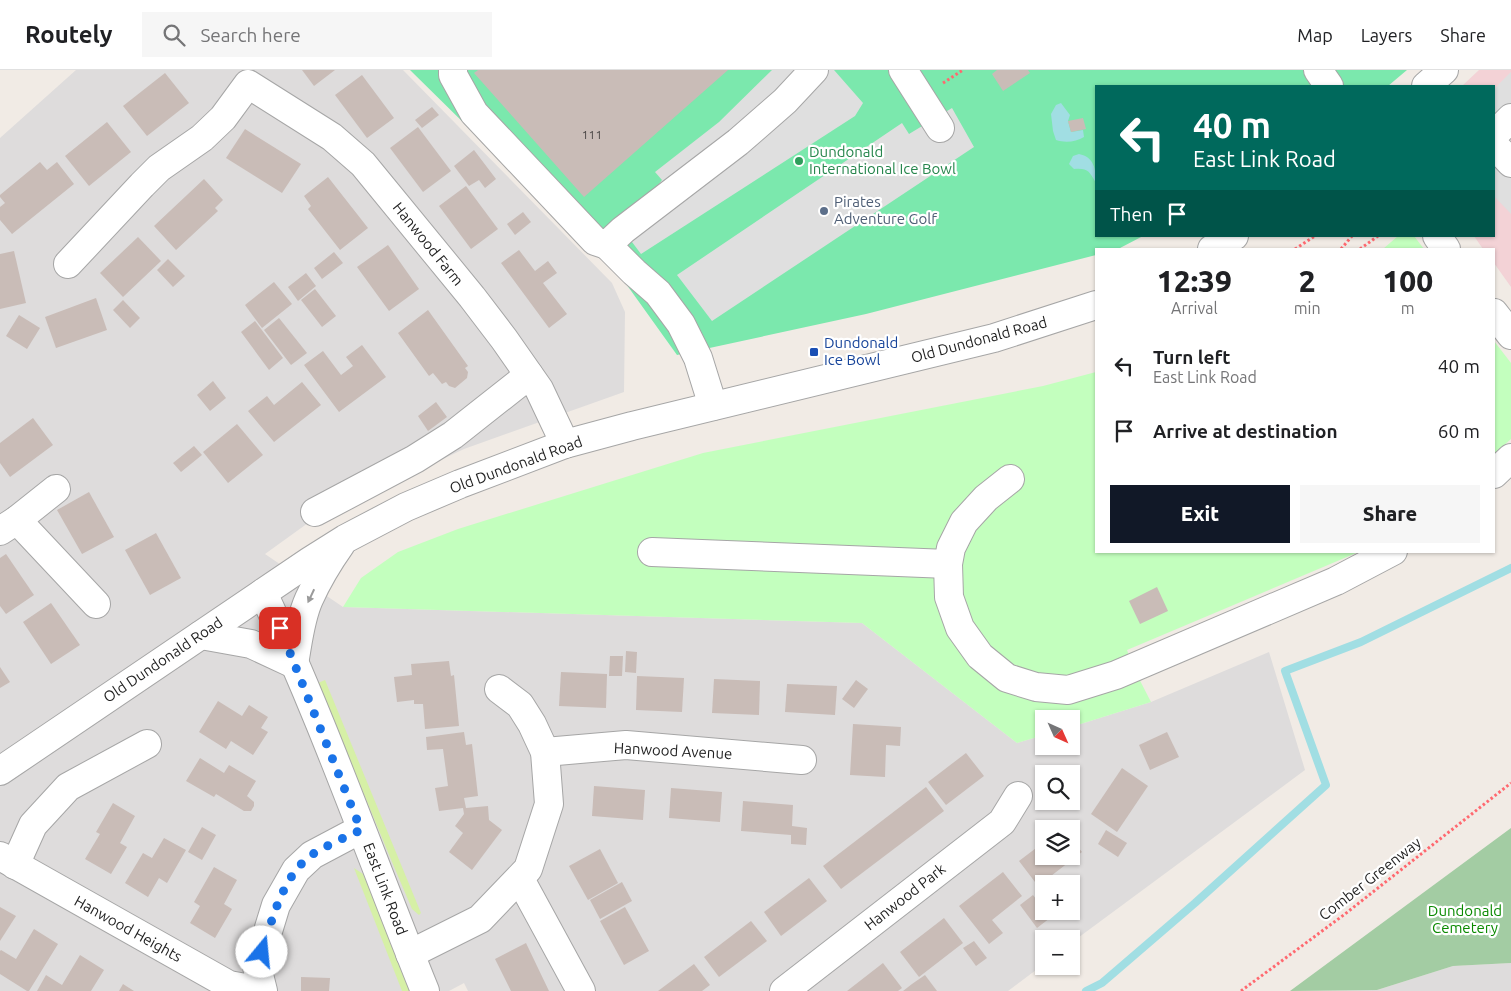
<!DOCTYPE html>
<meta charset="utf-8">
<style>
:root{--surface:#fff;--page:#f6f6f6;--text:#202124;--muted:#757577;--line:#e0e0e0;--accent:#111827}
body{margin:0;font-family:Ubuntu,sans-serif;background:var(--page);color:var(--text);height:100vh;display:flex;flex-direction:column;font-size:19px;white-space:nowrap}
*{box-sizing:border-box;margin:0}
p{font-size:16px;color:var(--muted)}
.icon{flex:none;width:28px;height:28px;fill:none;stroke:currentColor;stroke-width:2;stroke-linecap:round;stroke-linejoin:round}
.map{position:relative;flex:1;overflow:hidden}
.panel{position:absolute;left:1095px;top:178px;width:400px;height:305px;display:flex;flex-direction:column;background:var(--surface);border-radius:0px;box-shadow:0 1px 4px #0004}
.panel>*{flex:none}
.hud{position:absolute;left:1095px;top:15px;width:400px;height:152px;border-radius:0px;box-shadow:0 1px 4px #0004;background:#00695c;color:#fff;overflow:hidden}
.needle{width:32px;rotate:135deg}
.controls{position:absolute;left:1035px;top:640px;display:grid;gap:10px}
.controls a{display:grid;place-items:center;width:45px;height:45px;border-radius:0px;background:var(--surface);box-shadow:0 1px 4px #0004;font-size:25px}
.pin{position:absolute;display:grid;place-items:center;width:42px;height:42px;color:#fff;margin:-21px;border-radius:10px;box-shadow:0 2px 8px #0006}
.me{position:absolute;width:55px;margin:-28px;rotate:17deg;stroke-linejoin:round;filter:drop-shadow(0 0 4px #0008)}
.turn{display:flex;align-items:center;gap:18px;height:105px;padding:0 15px;font-size:22px}
.turn .icon{width:65px;height:65px;stroke-width:2.5}
.turn b{display:block;font-size:35px;line-height:42px}
.then{display:flex;align-items:center;height:48px;padding:0 15px;background:#0003;gap:10px;font-size:19px}
.eta{display:flex;justify-content:space-evenly;align-items:center;height:85px;text-align:center}
.eta b{font-size:30px;font-weight:800;line-height:35px}
.primary-button{display:flex;gap:10px;margin-top:auto;padding:10px 15px}
.primary-button a{flex:1;height:58px;border-radius:0px;background:var(--accent);color:#fff;font-size:20px;font-weight:800;line-height:58px;text-align:center}
.primary-button a+a{background:var(--page);color:var(--text)}
ul{padding:0;list-style:none}
li{display:flex;align-items:center;gap:15px;height:65px;padding:0 15px}
li div{flex:1}
li b{display:block;font-size:19px}
li em{font-style:normal}
header{display:flex;align-items:center;gap:30px;box-sizing:border-box;height:70px;padding:0 25px;background:var(--surface);border-bottom:1px solid var(--line)}
header strong{font-size:24px}
nav{display:flex;gap:28px;margin-inline-start:auto;font-size:18px}
.search{width:350px;height:45px;background:var(--page);display:flex;align-items:center;gap:12px;box-sizing:border-box;padding:0 18px;border-radius:0px;color:var(--muted);font-size:19px}
.map>svg:first-child{display:block}
.residential{fill:#dedcdc;fill-rule:evenodd}
.commercial{fill:#f3d2d6}
.grass{fill:#d6f0a6}
.cemetery{fill:#a3cca3}
.park{fill:#c3ffbe}
.pitch{fill:#7be8ad}
.parking{fill:#dfdfdf}
.water{fill:#a1dee3}
.lines{fill:none;stroke-linecap:round;stroke-linejoin:round}
.stream{stroke:#a1dee3;stroke-width:8}
.building{fill:#c9bcb7}
.minor-casing{stroke:#a6a6a6;stroke-width:30}
.path{stroke:#ff686f;stroke-width:3;stroke-dasharray:2.5 2.5;stroke-linecap:butt}
.minor{stroke:#fff;stroke-width:28}
.oneway{fill:#9a9a9a}
.route{stroke:#1a73e8;stroke-width:9;stroke-dasharray:0 16.2}
.leisure-dot{fill:#2e9e5b;stroke:#fff;stroke-width:2}
.service-dot{fill:#5c6f8a;stroke:#fff;stroke-width:2}
.transit-dot{fill:#1a4fb4;stroke:#fff;stroke-width:2}
.labels{text-anchor:middle;stroke-width:4.5;stroke-linejoin:round;paint-order:stroke}
.number-label{font-size:12px;fill:#4a4645}
.leisure-label{font-size:15px;fill:#27864d;stroke:#fff;text-anchor:start}
.service-label{font-size:15px;fill:#4e5e75;stroke:#fff;text-anchor:start}
.street-label{font-size:15px;fill:#1f1f1f;stroke:#fff}
.transit-label{font-size:15px;fill:#164399;stroke:#fff;text-anchor:start}
.park-label{font-size:15px;fill:#0a8a00;stroke:#fff}
</style>
<header>
<strong>Routely</strong>
<div class="search"><svg class="icon" aria-label="search" viewBox="0 0 24 24"><circle cx="10" cy="10" r="6"/><path d="M15 15l6 6"/></svg>Search here</div>
<nav><a>Map</a><a>Layers</a><a>Share</a></nav>
</header>
<div class="map">
<svg width="1511" height="921" viewBox="0 0 1511 921">
<rect width="100%" height="100%" fill="#f1ebe5"/>
<!-- residential -->
<g class="residential">
<path d="M76 0H403L612 213 625 242 624 322 464 379 308 453 265 484 343 537 862 553 1017 673 1044 665V676H1071V657L1151 632 1269 582 1305 700 1071 873V869H1044V894L1008 921H468L464 913 449 921H0V68ZM1044 704H1071V731H1044ZM1044 759H1071V786H1044ZM1044 814H1071V841H1044Z"/>
<polygon points="1511,893 1511,921 1290,921 1377,920 1453,896"/>
</g>
<!-- commercial -->
<polygon class="commercial" points="1479,0 1511,0 1511,217 1494,193 1494,179 1483,179 1474,166 1494,166 1494,16 1462,16"/>
<!-- grass -->
<g class="grass">
<polygon points="325,610 421,843 419,845 412,839 392,792 318,613"/>
<polygon points="354,798 363,804 411,921 402,921"/>
</g>
<!-- cemetery -->
<polygon class="cemetery" points="1511,758 1511,893 1453,896 1377,920 1290,921"/>
<!-- park -->
<g class="park">
<polygon points="1398,166 1414,166 1424,179 1383,179"/>
<polygon points="1494,271 1511,293 1511,369 1494,384"/>
<polygon points="1096,302 1096,481 1361,481 1127,580 1133,597 1151,632 1071,657 1071,649 1044,649 1044,665 1017,673 862,553 343,537 361,508 398,482 458,459 703,383 1043,316"/>
</g>
<!-- pitch -->
<polygon class="pitch" points="410,0 1407,0 1388,16 1096,16 1096,166 1143,166 1120,178 1096,179 1096,185 866,244 677,285 624,211"/>
<!-- parking -->
<g class="parking">
<polygon points="772,0 834,0 863,33 855,46 641,184 623,160 662,110 655,102 719,52"/>
<polygon points="1511,2 1511,144 1494,126 1494,19"/>
<polygon points="952,38 974,77 712,251 677,205 902,53 909,64"/>
</g>
<!-- water -->
<g class="water">
<path d="M1061 33 1070 45 1068 51 1071 62 1083 60 1084 67C1076 72 1065 73 1056 70L1053 61 1051 44 1056 35Z"/>
<path d="M1079 84C1094 87 1096 99 1096 113 1089 101 1088 98 1074 99L1069 94 1073 86Z"/>
</g>
<g class="lines">
<!-- stream -->
<polyline class="stream" points="1086,921 1102,913 1195,833 1326,715 1285,601 1361,572 1511,498"/>
</g>
<!-- building -->
<g class="building">
<polygon points="302,0 335,0 314,16"/>
<polygon points="478,0 728,0 584,127 474,3"/>
<polygon points="997,0 1028,0 1030,3 1003,21 992,4"/>
<polygon points="165,3 189,33 147,66 123,36"/>
<polygon points="362,5 394,48 367,68 335,25"/>
<polygon points="432,37 439,45 422,58 415,50"/>
<polygon points="1083,48 1086,59 1071,62 1068,51"/>
<polygon points="107,52 131,82 89,116 65,86"/>
<polygon points="418,57 451,101 423,122 390,78"/>
<polygon points="245,59 301,94 282,123 226,88"/>
<polygon points="474,80 496,109 485,118 479,110 469,116 454,96"/>
<polygon points="40,92 47,100 57,92 74,114 12,164 0,150 0,137 5,133 0,127 0,125"/>
<polygon points="328,107 368,158 340,180 308,139 311,136 304,126"/>
<polygon points="204,109 223,130 215,138 218,141 176,180 154,156"/>
<polygon points="466,116 498,159 471,179 439,136"/>
<polygon points="523,142 531,152 515,165 507,154"/>
<polygon points="138,167 161,191 123,227 100,203"/>
<polygon points="388,175 419,219 389,241 357,197"/>
<polygon points="519,180 535,201 548,191 557,203 543,213 567,244 549,258 501,193"/>
<polygon points="14,181 26,233 0,239 0,184"/>
<polygon points="334,182 343,193 322,209 314,198"/>
<polygon points="168,189 185,206 173,217 157,200"/>
<polygon points="306,203 316,216 298,231 288,217"/>
<polygon points="274,212 292,234 262,258 245,235"/>
<polygon points="315,219 336,246 322,257 301,230"/>
<polygon points="96,228 107,260 56,278 45,247"/>
<polygon points="123,230 140,248 130,258 113,240"/>
<polygon points="428,240 468,296 465,298 468,302 467,308 455,318 449,316 446,312 442,314 433,303 429,306 398,263"/>
<polygon points="19,245 40,258 27,279 6,266"/>
<polygon points="279,248 307,283 291,295 264,260"/>
<polygon points="255,251 283,288 269,300 241,262"/>
<polygon points="362,275 386,307 339,342 304,295 323,281 341,305 353,296 346,287"/>
<polygon points="213,311 226,328 210,341 197,325"/>
<polygon points="302,312 321,335 274,372 248,341 267,326 274,335"/>
<polygon points="436,332 447,347 428,361 418,346"/>
<polygon points="33,348 53,375 10,407 0,393 0,373"/>
<polygon points="237,354 263,385 228,413 203,382"/>
<polygon points="194,376 202,385 181,402 173,393"/>
<polygon points="89,422 114,467 82,484 57,440"/>
<polygon points="156,463 181,508 150,525 125,480"/>
<polygon points="6,484 34,525 6,544 0,536 0,488"/>
<polygon points="1157,517 1168,541 1140,554 1129,531"/>
<polygon points="51,533 80,575 51,594 23,552"/>
<polygon points="626,581 637,582 636,603 625,602"/>
<polygon points="610,586 623,586 622,606 609,606"/>
<polygon points="449,591 451,606 454,605 459,656 425,659 423,634 414,634 414,630 397,632 394,607 412,605 411,594"/>
<polygon points="0,597 10,612 0,618"/>
<polygon points="561,602 607,604 606,638 559,636"/>
<polygon points="637,606 684,608 682,642 636,640"/>
<polygon points="714,609 760,611 759,645 712,643"/>
<polygon points="856,610 868,619 854,638 842,629"/>
<polygon points="787,614 837,616 835,645 785,642"/>
<polygon points="218,631 242,646 249,635 268,647 261,658 268,662 253,685 231,671 226,679 199,662"/>
<polygon points="853,654 901,657 900,676 886,675 885,707 850,705"/>
<polygon points="464,662 466,675 472,674 478,726 464,728 466,738 488,736 489,750 502,760 472,800 449,782 463,763 455,756 464,744 463,738 439,741 435,718 448,716 443,679 427,680 426,667"/>
<polygon points="1167,662 1179,687 1150,700 1139,675"/>
<polygon points="966,683 984,706 946,735 928,712"/>
<polygon points="200,688 224,703 229,695 256,711 247,726 254,732 254,736 251,741 244,741 216,724 214,727 186,711"/>
<polygon points="1122,698 1148,716 1117,762 1091,744"/>
<polygon points="594,716 645,720 643,750 592,746"/>
<polygon points="926,717 944,741 841,819 823,796"/>
<polygon points="671,718 722,722 720,752 669,748"/>
<polygon points="743,731 793,735 792,756 807,758 806,775 791,774 791,765 741,761"/>
<polygon points="113,733 135,746 120,773 127,777 111,804 85,789 100,764 96,762"/>
<polygon points="202,757 216,765 202,790 188,782"/>
<polygon points="1106,760 1127,773 1118,787 1098,774"/>
<polygon points="164,768 186,780 167,813 159,808 148,827 125,813 143,783 152,788"/>
<polygon points="1071,769 1082,782 1038,816 1019,791 1044,772 1044,786 1071,786"/>
<polygon points="600,779 618,813 588,830 569,796"/>
<polygon points="214,797 237,810 224,834 232,839 215,868 190,853 200,836 194,832"/>
<polygon points="1003,802 1022,826 992,850 1003,863 989,874 959,836"/>
<polygon points="809,808 827,831 781,866 764,842"/>
<polygon points="622,812 632,831 600,849 590,830"/>
<polygon points="1033,825 1050,848 1037,858 1020,835"/>
<polygon points="0,837 16,846 0,871"/>
<polygon points="625,837 649,881 624,895 600,851"/>
<polygon points="944,848 963,873 919,907 900,882"/>
<polygon points="751,851 767,871 719,907 704,887"/>
<polygon points="34,859 58,874 29,921 27,921 0,904 0,881 1,880 16,889"/>
<polygon points="974,871 987,888 976,896 963,878"/>
<polygon points="526,873 537,896 549,921 511,921 495,889"/>
<polygon points="80,885 104,900 91,921 37,921 46,905 62,915"/>
<polygon points="883,893 902,918 898,921 847,921"/>
<polygon points="694,894 710,915 702,921 658,921"/>
<polygon points="925,905 937,921 903,921 912,914"/>
<polygon points="301,907 330,908 329,921 301,921"/>
<polygon points="123,914 134,921 119,921"/>
</g>
<g class="lines">
<defs>
<g id="minor">
<polyline points="453,0 453,5 474,43 595,171 607,175"/>
<polyline points="903,0 940,58"/>
<polyline points="1318,0 1329,16"/>
<polyline points="1426,16 1444,0"/>
<polyline points="1494,65 1511,48"/>
<polyline points="1494,75 1511,93"/>
<polyline points="1437,166 1446,179"/>
<polyline points="1212,179 1234,166"/>
<polyline points="68,194 142,115 159,98 202,68 223,48 248,14 332,67 363,94 472,227 504,269 539,319 565,374"/>
<polyline points="1494,243 1511,265"/>
<polyline points="713,336 698,288 681,254 658,223 634,202 607,175 623,160 738,72 785,31 814,0"/>
<polyline points="1494,404 1511,388"/>
<polyline points="1010,409 986,428 964,452 951,478 948,494 949,527 960,558 980,586 1007,608 1036,617 1068,620 1116,605 1336,511 1393,481"/>
<polyline points="315,442 415,389 453,365 529,305"/>
<polyline points="17,450 96,534"/>
<polyline points="0,461 17,450 56,419"/>
<polyline points="652,482 948,494"/>
<path d="M263 523C324 652 371 788 425 921"/>
<path d="M201 565 251 574 294 594C298 572 300 549 309 529 318 509 329 491 341 474"/>
<polyline points="545,682 626,675 802,690"/>
<polyline points="0,701 310,491 345,469 406,437 460,414 565,374 632,356 994,268 1096,235"/>
<polyline points="0,786 229,915 261,921"/>
<polyline points="15,795 33,755 68,717 147,674"/>
<polyline points="520,809 581,921"/>
<polyline points="410,884 480,849 528,799 549,734 545,682 532,654 520,635 499,619"/>
<polyline points="263,921 257,897 276,835 296,800 312,785 361,759"/>
<polyline points="784,921 1002,752 1018,726"/>
</g>
</defs>
<!-- minor casing -->
<use href="#minor" class="minor-casing"/>
<!-- path -->
<g class="path">
<polyline points="943,13 963,0"/>
<polyline points="1295,179 1315,166"/>
<polyline points="1341,179 1352,166"/>
<polyline points="1360,179 1378,166"/>
<polyline points="1241,921 1345,844 1511,713"/>
</g>
<!-- minor -->
<use href="#minor" class="minor"/>
</g>
<!-- one-way arrows -->
<defs><path id="oneway-solid" d="M-6-.8H1V-3.2L6.5 0L1 3.2V.8H-6Z" transform="scale(1.25)"/></defs>
<use class="oneway" href="#oneway-solid" transform="translate(311 526) rotate(115)"/>
<g class="lines">
<!-- route -->
<path class="route" d="M262 882C272 850 283 804 313 784 328 775 345 767 361 760L280 558"/>
</g>
<!-- markers -->
<circle class="leisure-dot" cx="799" cy="91" r="5"/>
<circle class="service-dot" cx="824" cy="141" r="5"/>
<rect class="transit-dot" x="809" y="277" width="10" height="10" rx="2.5"/>
<g class="labels">
<!-- number labels -->
<g class="number-label">
<text x="592" y="69">111</text>
</g>
<!-- leisure labels -->
<g class="leisure-label">
<text x="809" y="87">Dundonald<tspan x="809" dy="17">International Ice Bowl</tspan></text>
</g>
<!-- service labels -->
<g class="service-label">
<text x="834" y="137">Pirates<tspan x="834" dy="17">Adventure Golf</tspan></text>
</g>
<!-- street labels -->
<g class="street-label">
<text transform="translate(428 174) rotate(51)" y="5">Hanwood Farm</text>
<text transform="translate(979 270) rotate(-15)" y="5">Old Dundonald Road</text>
<text transform="translate(516 395) rotate(-20)" y="5">Old Dundonald Road</text>
<text transform="translate(163 590) rotate(-34)" y="5">Old Dundonald Road</text>
<text transform="translate(673 681) rotate(3)" y="5">Hanwood Avenue</text>
<text transform="translate(1370 809) rotate(-38)" y="5">Comber Greenway</text>
<text transform="translate(385 819) rotate(69)" y="5">East Link Road</text>
<text transform="translate(905 827) rotate(-38)" y="5">Hanwood Park</text>
<text transform="translate(128 859) rotate(29)" y="5">Hanwood Heights</text>
</g>
<!-- transit labels -->
<g class="transit-label">
<text x="824" y="278">Dundonald<tspan x="824" dy="17">Ice Bowl</tspan></text>
</g>
<!-- park labels -->
<g class="park-label">
<text x="1465" y="846">Dundonald<tspan x="1465" dy="17">Cemetery</tspan></text>
</g>
</g>
</svg>
<div class="controls">
<a><svg class="needle" viewBox="-14 -14 28 28"><path d="M0-13l5 13h-10z" fill="#e53935"/><path d="M0 13l5-13h-10z" fill="#757577"/></svg></a>
<a><svg class="icon" aria-label="search" viewBox="0 0 24 24"><circle cx="10" cy="10" r="6"/><path d="M15 15l6 6"/></svg></a>
<a><svg class="icon" aria-label="layers" viewBox="0 0 24 24"><path d="M12 4l9 5-9 5-9-5zM3 14l9 5 9-5"/></svg></a>
<a>+</a>
<a>−</a>
</div>
<div class="pin" style="left:280px;top:558px;background:#d93025"><svg class="icon" aria-label="arrive" viewBox="0 0 24 24"><path d="M6 21V4h12l-3 4 3 4H6"/></svg></div>
<svg class="me" style="left:262px;top:882px" viewBox="-20 -20 40 40"><circle r="19" fill="#fff"/><path d="M0-13L10 11 0 6-10 11z" fill="#1a73e8"/></svg>
<div class="hud">
<div class="turn"><svg class="icon" aria-label="left" viewBox="0 0 24 24"><path d="M17 20v-9H6M10 6l-5 5 5 5"/></svg><div><b>40 m</b>East Link Road</div></div>
<div class="then">Then<svg class="icon" aria-label="arrive" viewBox="0 0 24 24"><path d="M6 21V4h12l-3 4 3 4H6"/></svg></div>
</div>
<section class="panel">
<div class="eta">
<div><b>12:39</b><p>Arrival</p></div>
<div><b>2</b><p>min</p></div>
<div><b>100</b><p>m</p></div>
</div>
<ul>
<li><svg class="icon" aria-label="left" viewBox="0 0 24 24"><path d="M17 20v-9H6M10 6l-5 5 5 5"/></svg><div><b>Turn left</b><p>East Link Road</p></div><em>40 m</em></li>
<li><svg class="icon" aria-label="arrive" viewBox="0 0 24 24"><path d="M6 21V4h12l-3 4 3 4H6"/></svg><div><b>Arrive at destination</b></div><em>60 m</em></li>
</ul>
<div class="primary-button"><a>Exit</a><a>Share</a></div>
</section>
</div>
